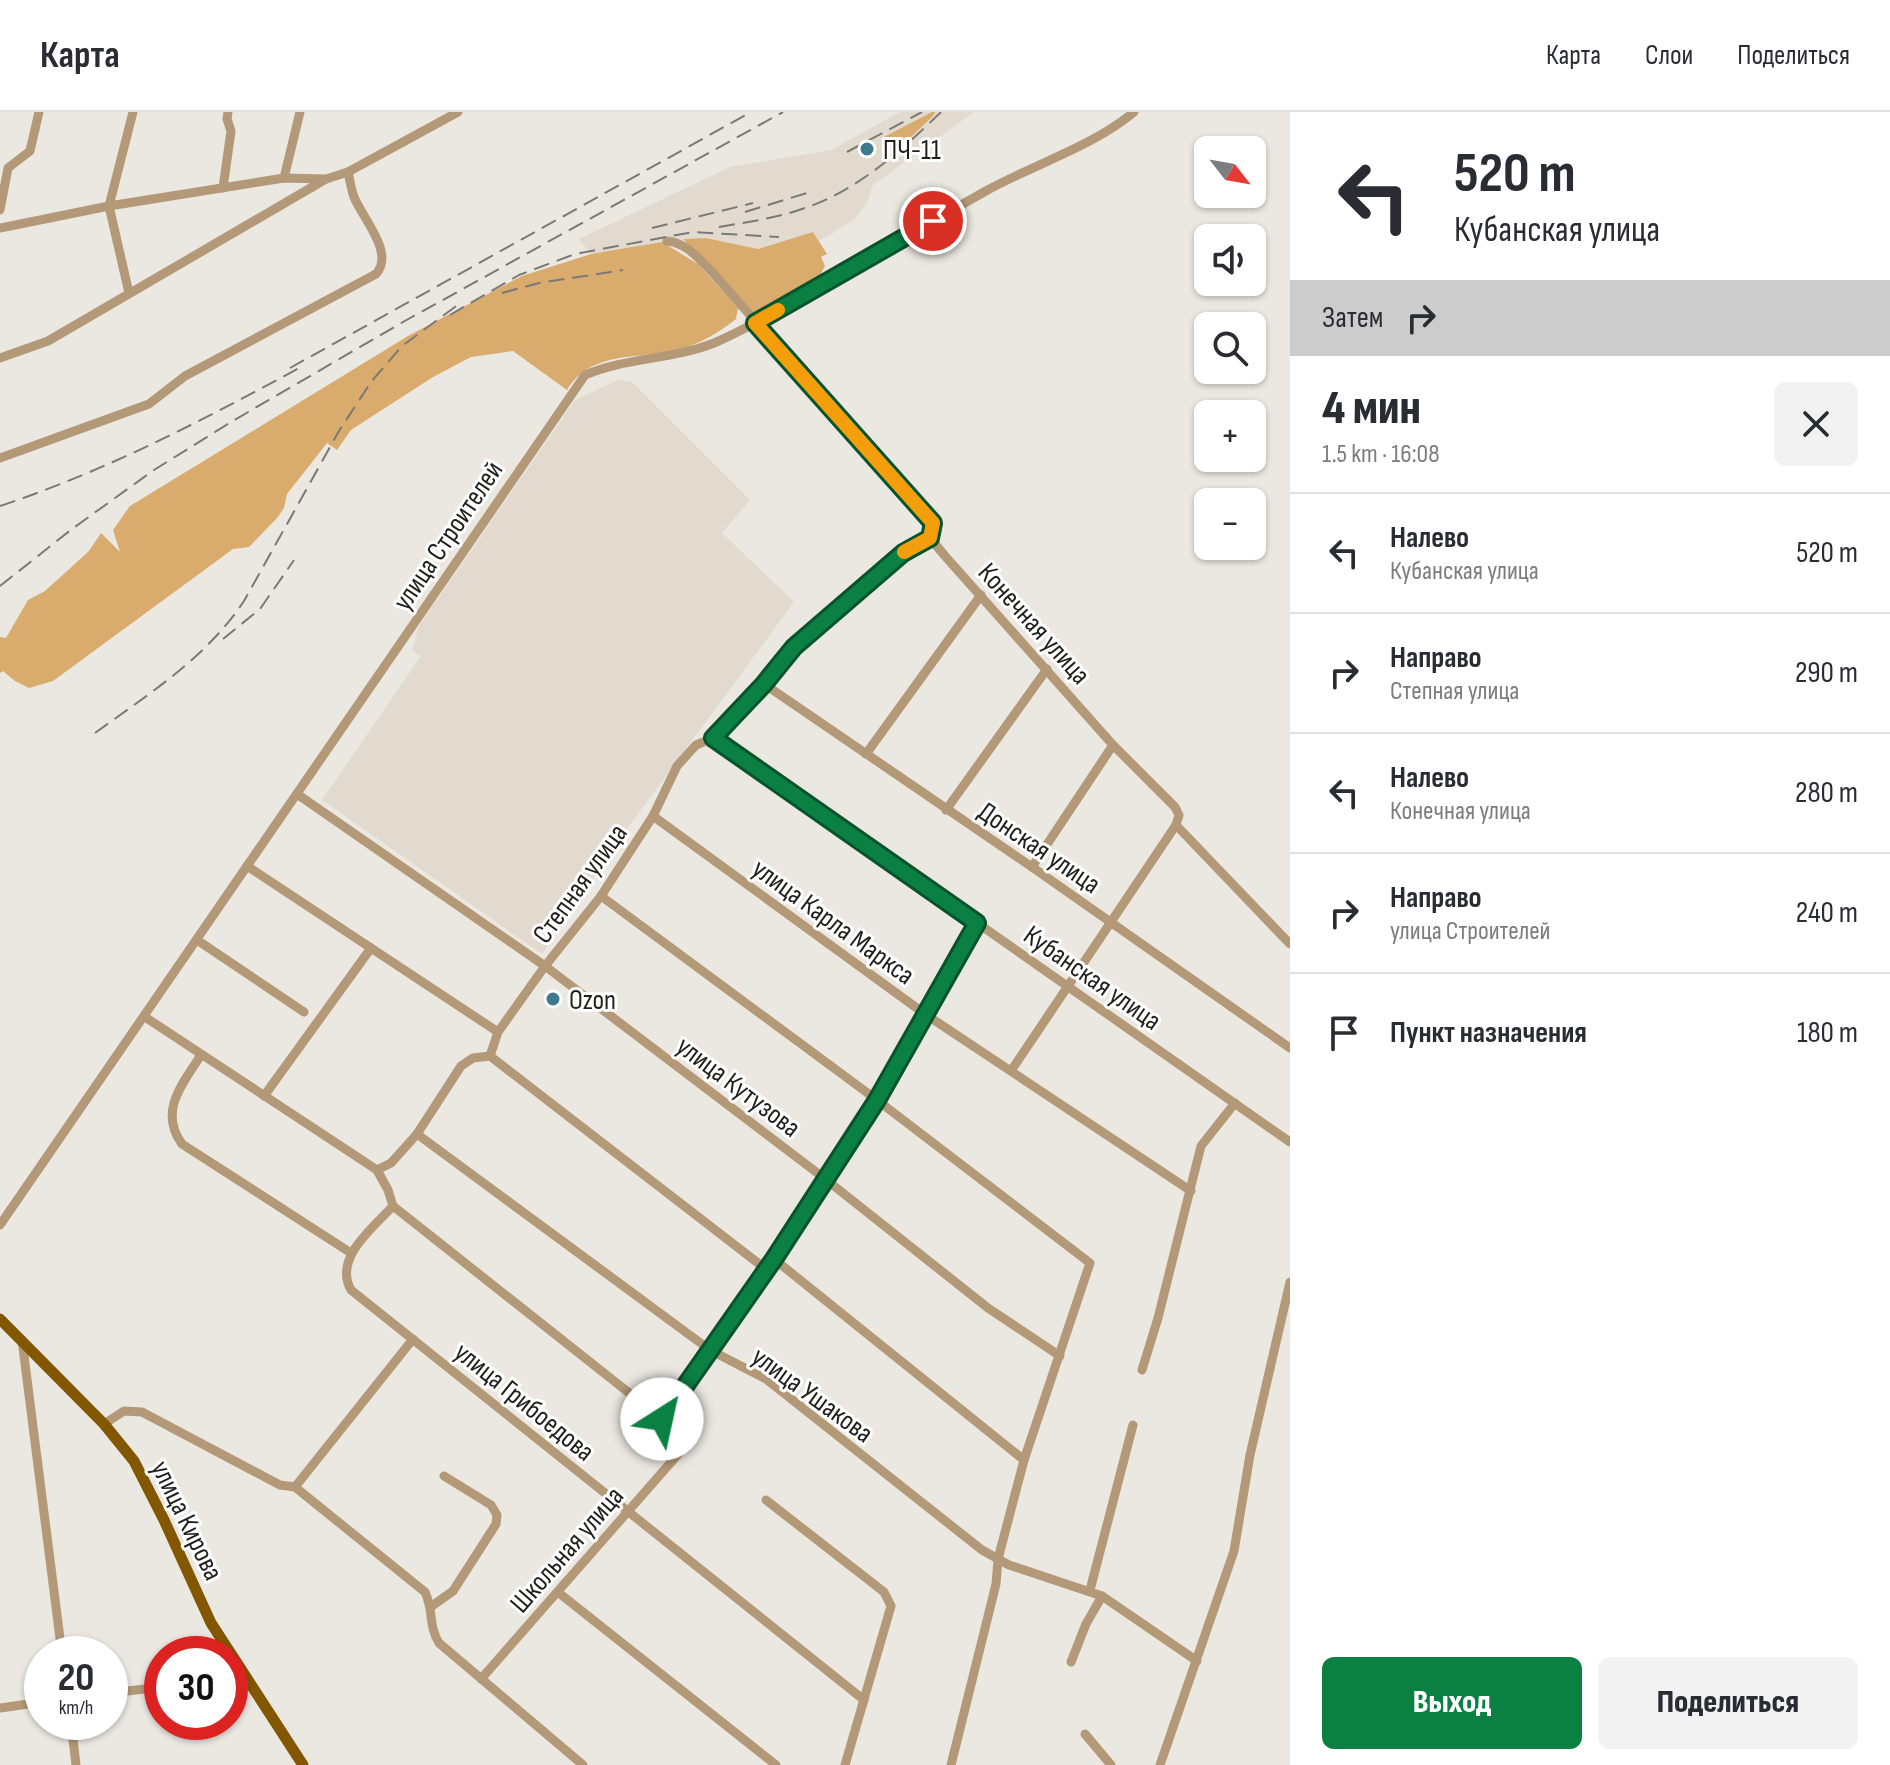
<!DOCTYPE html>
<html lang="ru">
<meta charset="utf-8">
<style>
:root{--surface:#fff;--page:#f2f2f3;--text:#2b2b33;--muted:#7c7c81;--line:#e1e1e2;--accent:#0b8043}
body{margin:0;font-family:"Sofia Sans Condensed",sans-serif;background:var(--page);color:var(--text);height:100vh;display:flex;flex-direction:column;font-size:30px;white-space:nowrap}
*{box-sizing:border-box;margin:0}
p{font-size:26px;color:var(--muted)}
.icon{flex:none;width:44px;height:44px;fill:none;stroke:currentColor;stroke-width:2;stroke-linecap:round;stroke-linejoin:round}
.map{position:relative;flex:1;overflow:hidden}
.side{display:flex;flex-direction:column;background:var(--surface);width:600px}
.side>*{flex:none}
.top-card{background:#fff;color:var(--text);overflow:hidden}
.needle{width:52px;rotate:121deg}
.fabs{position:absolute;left:1194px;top:24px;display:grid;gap:16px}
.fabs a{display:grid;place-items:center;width:72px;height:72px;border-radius:12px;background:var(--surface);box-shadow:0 2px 6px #0004;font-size:40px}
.speed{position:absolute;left:24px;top:1524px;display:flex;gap:16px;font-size:40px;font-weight:700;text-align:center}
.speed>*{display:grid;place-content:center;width:104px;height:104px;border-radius:50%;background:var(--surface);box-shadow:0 2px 6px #0004;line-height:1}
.speed small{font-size:20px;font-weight:400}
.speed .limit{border:12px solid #d22;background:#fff;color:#111}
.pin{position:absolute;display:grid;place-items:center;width:68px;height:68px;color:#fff;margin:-34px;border:4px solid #fff;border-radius:50%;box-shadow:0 2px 8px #0007}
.me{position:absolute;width:88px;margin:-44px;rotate:35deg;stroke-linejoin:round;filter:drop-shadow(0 0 6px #0008)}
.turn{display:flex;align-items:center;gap:28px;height:168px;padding:0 32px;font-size:36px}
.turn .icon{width:104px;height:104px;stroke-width:2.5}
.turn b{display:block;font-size:56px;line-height:68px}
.then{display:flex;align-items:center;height:76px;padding:0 32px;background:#0003;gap:16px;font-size:30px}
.round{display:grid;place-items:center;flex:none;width:84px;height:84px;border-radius:12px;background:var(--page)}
.summary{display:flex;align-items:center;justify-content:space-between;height:136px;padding:0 32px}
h1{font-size:48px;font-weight:800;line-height:60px}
.primary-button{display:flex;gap:16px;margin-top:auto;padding:16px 32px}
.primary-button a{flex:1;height:92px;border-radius:12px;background:var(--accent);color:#fff;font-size:32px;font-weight:800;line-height:92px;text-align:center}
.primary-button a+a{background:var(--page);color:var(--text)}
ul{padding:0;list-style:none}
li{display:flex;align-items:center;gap:24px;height:120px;padding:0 32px;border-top:2px solid var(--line)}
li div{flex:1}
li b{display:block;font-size:30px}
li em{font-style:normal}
header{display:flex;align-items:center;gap:48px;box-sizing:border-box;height:112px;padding:0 40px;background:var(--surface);border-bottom:2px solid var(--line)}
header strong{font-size:38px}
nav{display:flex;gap:44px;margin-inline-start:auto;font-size:28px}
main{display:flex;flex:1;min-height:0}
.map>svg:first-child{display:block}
.built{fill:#e2dace}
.green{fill:#d9ac6d}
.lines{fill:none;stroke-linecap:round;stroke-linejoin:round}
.minor{stroke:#b39977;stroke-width:9}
.major{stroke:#835600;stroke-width:11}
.rail{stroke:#7b7975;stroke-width:2;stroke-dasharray:16 8;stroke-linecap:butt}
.route-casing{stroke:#07532c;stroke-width:20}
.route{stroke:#0b8043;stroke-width:14}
.slow{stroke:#f59e0b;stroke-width:14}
.poi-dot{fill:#3d7a90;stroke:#fff;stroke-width:3}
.labels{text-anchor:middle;stroke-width:6;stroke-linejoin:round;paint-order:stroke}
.poi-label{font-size:28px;fill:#201f1d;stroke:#fff;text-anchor:start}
.street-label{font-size:28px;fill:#201f1d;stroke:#fff}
</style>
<header>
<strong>Карта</strong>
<nav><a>Карта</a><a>Слои</a><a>Поделиться</a></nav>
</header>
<main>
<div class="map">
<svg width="1290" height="1653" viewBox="0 0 1290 1653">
<rect width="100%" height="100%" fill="#ebe7e1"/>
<!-- built -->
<g class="built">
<polygon points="900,0 974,0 872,74 867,91 855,107 819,129 813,120 757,137 706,126 683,127 591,142 579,127 730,55 831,38"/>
<polygon points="618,268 632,270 750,388 722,421 794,490 621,725 542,842 322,688 421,544 412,539 419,514 575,288"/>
</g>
<!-- green -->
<g class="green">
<polygon points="932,0 935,0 933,4 894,41 884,25"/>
<polygon points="813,120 827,142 821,145 825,154 817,169 755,203 683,127 706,126 758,137"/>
<path d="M662 130 698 152 738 196 736 207C720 220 701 231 681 237 641 248 592 237 567 278L513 239 471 245 433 265 351 318 337 338 327 331 287 382 284 396 277 406 249 435 233 437 53 569 29 576 15 569 3 559 0 561V525L6 526 28 488 45 479 89 439 101 421 120 440 113 418 130 394 408 224 522 164 591 142Z"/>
</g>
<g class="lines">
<!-- minor -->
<g class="minor">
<polyline points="284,66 300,0"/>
<polyline points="223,76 231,19 227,7 228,0"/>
<polyline points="0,98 8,56 30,39 39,0"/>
<polyline points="0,116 109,94 284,66 324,67"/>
<path d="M667 129C687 131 698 146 712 160L933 411 930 426 945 444 1113 633 1175 695 1179 703 1176 713 1290 832"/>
<polyline points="129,181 109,94 133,0"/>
<polyline points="0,246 48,229 326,67 348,60 458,0"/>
<path d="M0 346 149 292 185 264 376 162C395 141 363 107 354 85 351 77 350 68 348 60"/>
<polyline points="764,572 1032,755 1290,936"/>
<polyline points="713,626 1290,1030"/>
<polyline points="866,642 981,483"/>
<polyline points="297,682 545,854 824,1066 988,1196 1060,1244"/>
<polyline points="946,698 1047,557"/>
<polyline points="653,704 925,902 1191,1079"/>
<polyline points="247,754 498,920"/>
<polyline points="1032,755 1113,633"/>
<polyline points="601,784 877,988 1090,1151 1024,1348 998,1447 996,1472 951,1653"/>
<polyline points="197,828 304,900"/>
<polyline points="145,905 377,1058"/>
<path d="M201 943C183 971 158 999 182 1032L351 1141"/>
<polyline points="490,944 767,1158"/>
<polyline points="1011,959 1176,713"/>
<polyline points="264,984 371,836"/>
<polyline points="417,1022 710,1238 766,1267 982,1438 1009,1453 1102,1484 1197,1549"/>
<polyline points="393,1094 662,1307"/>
<path d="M0 1113 585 263C628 245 671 248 714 231 749 216 782 196 816 177 872 144 928 112 984 80 1032 53 1092 35 1134 0"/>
<polyline points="774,1147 1024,1348"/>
<polyline points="22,1228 62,1542"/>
<polyline points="1142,1258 1158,1206 1201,1034 1235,991"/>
<path d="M104 1312 124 1299 142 1300 280 1373 295 1375 425 1480C434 1499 428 1513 439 1531L583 1653"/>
<polyline points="295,1375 413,1227"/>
<polyline points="766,1388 884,1480 891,1494 845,1653"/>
<polyline points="1090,1478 1133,1313"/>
<polyline points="559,1481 776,1653"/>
<polyline points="432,1494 453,1479 496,1412 497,1403 491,1393 444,1364"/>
<polyline points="1071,1550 1086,1512 1102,1484"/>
<polyline points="481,1567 680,1340 680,1325 662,1307 774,1147 877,988 977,811"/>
<polyline points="230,1570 247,1569"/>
<polyline points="110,1581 162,1575"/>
<path d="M864 1588 351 1178C333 1146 373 1116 393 1094L388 1078 377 1058 391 1051 417 1022 461 954 473 946 490 944 498 920 545 854 601 784 653 704 677 654 696 633 713 626 764 572 794 535 903 441 930 426"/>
<polyline points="0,1596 42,1590"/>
<polyline points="71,1610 76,1653"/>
<polyline points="1085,1622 1111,1653"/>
<polyline points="1160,1653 1234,1439 1250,1343 1290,1170"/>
</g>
<!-- major -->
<polyline class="major" points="0,1207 104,1312 134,1349 164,1408 211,1511 303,1653"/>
<!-- rail -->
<g class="rail">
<polyline points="847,40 922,0"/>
<polyline points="745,100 810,80"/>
<path d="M719 115C748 110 777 106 805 96 858 78 901 39 941 0"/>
<polyline points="652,116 753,91"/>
<polyline points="502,181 539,171 623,158"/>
<polyline points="450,203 519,163 575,142 693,120 779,125"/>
<polyline points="290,256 751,0"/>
<path d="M0 394C106 359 203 308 301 255"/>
<polyline points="0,474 72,417 154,358 231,310 403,210 783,0"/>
<polyline points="223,527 260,497 294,448"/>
<path d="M95 621C150 581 206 546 244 489L339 319 371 270 402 234 459 192"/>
</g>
</g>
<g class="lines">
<defs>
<polyline id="route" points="662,1307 774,1147 877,988 977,811 713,626 764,572 794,535 903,441 930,426 933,411 755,211 933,109"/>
</defs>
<!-- route casing -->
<use href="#route" class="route-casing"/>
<!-- route -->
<use href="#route" class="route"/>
<!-- slow -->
<polyline class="slow" points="778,198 755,211 933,411 930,426 904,440"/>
</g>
<!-- markers -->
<g class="poi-dot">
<circle cx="867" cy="37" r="8"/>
<circle cx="553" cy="887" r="8"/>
</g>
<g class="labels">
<!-- poi labels -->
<g class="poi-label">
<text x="883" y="47">ПЧ-11</text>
<text x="569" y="897">Ozon</text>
</g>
<!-- street labels -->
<g class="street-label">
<text transform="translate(447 423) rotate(-56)" y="10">улица Строителей</text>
<text transform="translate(1035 511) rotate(48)" y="10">Конечная улица</text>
<text transform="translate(1040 735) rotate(34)" y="10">Донская улица</text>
<text transform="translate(579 771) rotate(-54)" y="10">Степная улица</text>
<text transform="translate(834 809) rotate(36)" y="10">улица Карла Маркса</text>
<text transform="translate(1093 865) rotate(35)" y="10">Кубанская улица</text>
<text transform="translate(739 974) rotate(37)" y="10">улица Кутузова</text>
<text transform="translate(813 1282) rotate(36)" y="10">улица Ушакова</text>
<text transform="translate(525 1289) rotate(39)" y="10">улица Грибоедова</text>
<text transform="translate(188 1408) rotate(64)" y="10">улица Кирова</text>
<text transform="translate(566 1437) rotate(-49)" y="10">Школьная улица</text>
</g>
</g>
</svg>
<div class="fabs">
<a><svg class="needle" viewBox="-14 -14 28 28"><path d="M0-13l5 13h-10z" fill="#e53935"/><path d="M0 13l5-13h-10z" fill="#7c7c81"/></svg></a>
<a><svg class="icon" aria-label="sound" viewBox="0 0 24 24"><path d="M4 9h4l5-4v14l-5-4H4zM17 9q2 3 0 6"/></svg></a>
<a><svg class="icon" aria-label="search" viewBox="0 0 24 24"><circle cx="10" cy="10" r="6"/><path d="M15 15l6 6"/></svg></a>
<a>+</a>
<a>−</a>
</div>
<div class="speed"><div>20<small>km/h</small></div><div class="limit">30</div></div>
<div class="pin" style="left:933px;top:109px;background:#d93025"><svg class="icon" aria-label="arrive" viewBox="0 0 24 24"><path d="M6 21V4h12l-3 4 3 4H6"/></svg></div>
<svg class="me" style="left:662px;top:1307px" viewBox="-20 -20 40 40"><circle r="19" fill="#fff"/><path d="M0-13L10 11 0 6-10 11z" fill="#0b8043"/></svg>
</div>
<section class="side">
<div class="top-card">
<div class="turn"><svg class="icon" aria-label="left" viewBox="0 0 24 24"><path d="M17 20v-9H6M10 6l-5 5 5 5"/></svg><div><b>520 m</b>Кубанская улица</div></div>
<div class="then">Затем<svg class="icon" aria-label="right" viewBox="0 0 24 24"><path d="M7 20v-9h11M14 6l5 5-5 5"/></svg></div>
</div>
<div class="summary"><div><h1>4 мин</h1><p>1.5 km · 16:08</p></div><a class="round"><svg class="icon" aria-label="close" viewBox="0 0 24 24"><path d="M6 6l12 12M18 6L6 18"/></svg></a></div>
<ul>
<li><svg class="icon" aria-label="left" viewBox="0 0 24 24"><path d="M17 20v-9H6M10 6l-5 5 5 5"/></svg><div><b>Налево</b><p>Кубанская улица</p></div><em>520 m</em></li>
<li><svg class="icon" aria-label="right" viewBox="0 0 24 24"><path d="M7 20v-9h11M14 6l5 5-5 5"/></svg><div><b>Направо</b><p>Степная улица</p></div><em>290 m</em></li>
<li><svg class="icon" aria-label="left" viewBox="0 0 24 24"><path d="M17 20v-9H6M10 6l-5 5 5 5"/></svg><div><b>Налево</b><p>Конечная улица</p></div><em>280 m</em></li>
<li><svg class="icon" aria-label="right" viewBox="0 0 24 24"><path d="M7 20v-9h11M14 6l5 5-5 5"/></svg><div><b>Направо</b><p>улица Строителей</p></div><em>240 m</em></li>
<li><svg class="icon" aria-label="arrive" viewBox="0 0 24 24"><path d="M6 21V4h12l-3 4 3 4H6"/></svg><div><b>Пункт назначения</b></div><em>180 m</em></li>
</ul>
<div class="primary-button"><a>Выход</a><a>Поделиться</a></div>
</section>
</main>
